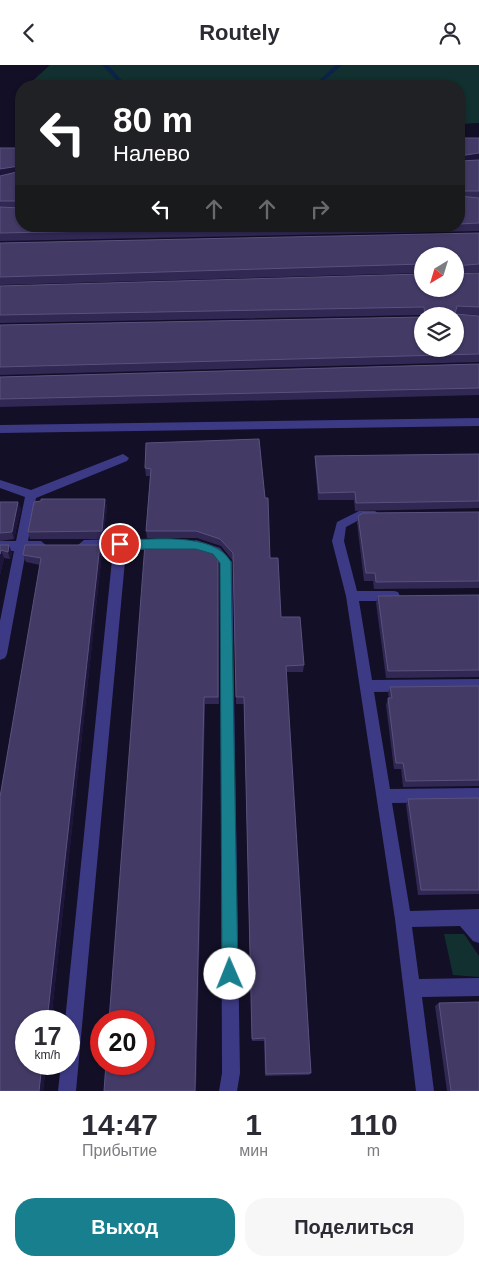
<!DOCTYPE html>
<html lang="ru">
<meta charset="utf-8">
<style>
:root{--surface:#fff;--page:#f7f7f7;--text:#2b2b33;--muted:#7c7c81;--accent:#187f8f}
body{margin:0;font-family:Helvetica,sans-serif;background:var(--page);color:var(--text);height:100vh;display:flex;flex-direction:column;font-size:19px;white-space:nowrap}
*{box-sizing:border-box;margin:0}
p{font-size:16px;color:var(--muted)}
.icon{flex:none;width:28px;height:28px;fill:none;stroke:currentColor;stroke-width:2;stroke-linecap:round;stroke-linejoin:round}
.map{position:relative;height:1026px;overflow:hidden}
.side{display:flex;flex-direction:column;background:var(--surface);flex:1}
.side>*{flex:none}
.top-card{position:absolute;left:15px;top:15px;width:450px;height:152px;border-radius:20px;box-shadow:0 1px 4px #0004;background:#202124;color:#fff;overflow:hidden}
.needle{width:32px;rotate:218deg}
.tools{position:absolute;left:414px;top:182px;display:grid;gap:10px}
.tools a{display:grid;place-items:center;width:50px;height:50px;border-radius:50%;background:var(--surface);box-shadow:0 1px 4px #0004;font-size:25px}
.speed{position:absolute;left:15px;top:945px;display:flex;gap:10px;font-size:25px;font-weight:700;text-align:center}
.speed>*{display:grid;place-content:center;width:65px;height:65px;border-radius:50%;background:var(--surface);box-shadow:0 1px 4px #0004;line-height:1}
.speed small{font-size:12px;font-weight:400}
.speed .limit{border:8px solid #d22;background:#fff;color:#111}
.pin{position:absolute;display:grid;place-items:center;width:42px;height:42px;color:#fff;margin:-21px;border:2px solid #fff;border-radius:50%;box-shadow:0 1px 5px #0007}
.me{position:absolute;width:55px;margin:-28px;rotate:359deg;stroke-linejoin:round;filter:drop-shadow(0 0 4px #0008)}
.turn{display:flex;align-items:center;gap:18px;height:105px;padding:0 15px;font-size:22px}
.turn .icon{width:65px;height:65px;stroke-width:2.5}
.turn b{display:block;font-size:35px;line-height:42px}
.lanes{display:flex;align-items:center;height:48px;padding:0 15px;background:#0003;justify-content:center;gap:25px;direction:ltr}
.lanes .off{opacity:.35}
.eta{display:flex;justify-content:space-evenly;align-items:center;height:85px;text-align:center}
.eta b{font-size:30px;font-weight:600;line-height:35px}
.primary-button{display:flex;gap:10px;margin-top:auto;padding:10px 15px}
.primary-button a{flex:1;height:58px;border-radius:20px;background:var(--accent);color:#fff;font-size:20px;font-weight:600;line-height:58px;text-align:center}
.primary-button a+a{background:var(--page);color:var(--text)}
header{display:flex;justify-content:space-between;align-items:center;height:65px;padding:0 15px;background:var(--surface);font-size:22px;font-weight:600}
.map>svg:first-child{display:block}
.green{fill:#12302f}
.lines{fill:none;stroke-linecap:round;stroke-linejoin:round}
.stream{fill:#0c2248;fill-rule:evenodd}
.lane{fill:#3d3a85;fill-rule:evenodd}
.wall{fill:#312854}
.shaded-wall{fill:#1d163a}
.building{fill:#433a66;stroke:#5a527e}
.route{fill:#187f8f;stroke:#10535d}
</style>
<header><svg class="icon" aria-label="back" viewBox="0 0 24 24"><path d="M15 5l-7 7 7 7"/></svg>Routely<svg class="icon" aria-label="person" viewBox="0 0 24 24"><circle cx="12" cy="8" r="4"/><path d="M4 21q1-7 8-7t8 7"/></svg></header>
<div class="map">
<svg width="479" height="1026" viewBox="0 0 479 1026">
<rect width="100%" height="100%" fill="#130f26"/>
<!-- green -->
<g class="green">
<polygon points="50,0 479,0 479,58 459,59 459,21 27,21"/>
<polygon points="444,869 464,869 479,891 479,912 453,910"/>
</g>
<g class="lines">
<!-- stream -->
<g class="stream">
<polygon points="102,0 108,0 127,21 122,21"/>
<polygon points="336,0 342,0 318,21 313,21"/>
</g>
<!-- lane -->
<g class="lane">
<polygon points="479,353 479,361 0,368 0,360"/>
<polygon points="123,389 129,393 127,396 36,433 28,476 41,476 47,481 41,486 26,486 7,589 5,593 0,595 0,556 14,486 0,486 0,476 16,476 25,432 0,423 0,415 31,425"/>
<polygon points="359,446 375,446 381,450 375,454 361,454 346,462 344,476 357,526 394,526 398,527 400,531 398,535 394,536 359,536 372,615 479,614 479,626 374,627 390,724 479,723 479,737 392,738 410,846 479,844 479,878 473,876 460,861 412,862 419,914 479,913 479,931 422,932 434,1026 416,1026 395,854 346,531 332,476 337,457"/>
<polygon points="120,474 161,475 167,480 161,485 126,485 76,1026 58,1026 61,999 69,999 69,956 65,956 113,485 84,485 78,480 84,475"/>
<polygon points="196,475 220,483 232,497 240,1008 237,1026 219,1026 222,1008 220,498 212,489 192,483 190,480 192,477"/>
</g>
</g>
<!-- wall -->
<g class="wall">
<polygon points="459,73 479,73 479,166 0,176 0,83 21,83 21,161 459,161"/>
<polygon points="479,168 479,207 457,209 479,208 479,250 455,249 479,251 479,297 0,310 0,260 422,252 422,250 0,258 0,221 455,224 422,191 422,208 0,220 0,178"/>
<polygon points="479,299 479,330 0,342 0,312"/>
<polygon points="146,378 270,493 281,552 304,600 303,607 286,607 311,1008 309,1010 265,1011 264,976 252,976 244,639 236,639 233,496 221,481 197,473 147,473 146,466 150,411 146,411 145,403"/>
<polygon points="479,389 479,443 355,446 354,435 318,435 315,398 315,391"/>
<polygon points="105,434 107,442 103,474 30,474 28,467"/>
<polygon points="0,437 18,437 21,444 14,474 0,476"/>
<polygon points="479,447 479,523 374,524 373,516 364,516 357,458 358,451"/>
<polygon points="0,480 12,488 10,494 4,493 0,510"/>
<polygon points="25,480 100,480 102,487 51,956 26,956 26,999 46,999 43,1026 0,1026 0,732 40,500 26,497 23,490"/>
<polygon points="218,491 219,639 205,639 196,1026 104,1026"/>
<polygon points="479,530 479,612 386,613 376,538 378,531"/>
<polygon points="479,621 479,721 403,722 401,704 394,704 386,640 388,633 389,633 388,629 390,622"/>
<polygon points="479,733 479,829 418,830 406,740 408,734"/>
<polygon points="439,938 479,1026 447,1026 435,941"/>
</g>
<!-- shaded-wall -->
<g class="shaded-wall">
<polygon points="479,88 479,95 459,98 459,91"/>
<polygon points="19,101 21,108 0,112 0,104"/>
<polygon points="105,434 107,442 103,474 102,466"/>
<polygon points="18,437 21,444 14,474 12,467"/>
<polygon points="9,480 12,488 10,494 8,487"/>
<polygon points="100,480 102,487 51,956 47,956"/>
<polygon points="1,485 4,493 0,510 0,489"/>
<polygon points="204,632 196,1026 195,1026"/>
<polygon points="42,999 46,999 43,1026 39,1026"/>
</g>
<!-- building -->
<g class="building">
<polygon points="459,73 479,73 479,88 459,91"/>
<polygon points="0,83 21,83 21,161 344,161 0,168 0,142 19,143 21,136 0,136 0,111 21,106 19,101 0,104"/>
<polygon points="459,91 461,96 479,95 479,126 461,126 459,131 479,133 479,158 459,159"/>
<polygon points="479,168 479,199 455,201 455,191 422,191 422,199 0,212 0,178"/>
<polygon points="455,201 457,209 479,208 479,242 457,241 455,249 479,251 479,289 0,302 0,260 422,252 422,284 455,284 455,251 425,251 424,242 0,250 0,221 422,209 422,224 455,224"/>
<polygon points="479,299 479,323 0,334 0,312"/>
<polygon points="259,374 265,433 268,433 270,493 278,493 281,552 300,552 304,600 286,601 311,1008 266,1009 265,973 252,974 244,632 236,632 233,488 220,474 196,466 146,466 151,404 145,403 146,378"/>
<polygon points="479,389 479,436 356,438 355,427 319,428 315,391"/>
<polygon points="41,434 105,434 102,466 28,467 34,437 41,436"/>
<polygon points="0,437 18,437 12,467 0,468"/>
<polygon points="479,447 479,516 376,517 375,508 366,508 358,451 363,448"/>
<polygon points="145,479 195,479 211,483 218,491 218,632 204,632 195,1026 104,1026 106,999 144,999 144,956 109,956"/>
<polygon points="0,480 9,480 8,487 1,485 0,489"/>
<polygon points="25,480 100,480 47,956 26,956 26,999 42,999 39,1026 0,1026 0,732 41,493 23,490"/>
<polygon points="479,530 479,605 388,606 378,531"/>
<polygon points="479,621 479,715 406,716 403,698 396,698 388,633 392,633 390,622"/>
<polygon points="479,733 479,825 421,825 408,734"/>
<polygon points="479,937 479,1026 451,1026 439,938"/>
</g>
<!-- route -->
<path class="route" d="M120 475C151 475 214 466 231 497L238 909 236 915 230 917 225 915 222 909 220 498 213 489 196 484H120L114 479Z"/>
</svg>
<div class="tools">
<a><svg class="needle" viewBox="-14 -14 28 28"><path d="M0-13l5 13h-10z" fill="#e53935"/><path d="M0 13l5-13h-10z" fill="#7c7c81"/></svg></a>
<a><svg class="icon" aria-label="layers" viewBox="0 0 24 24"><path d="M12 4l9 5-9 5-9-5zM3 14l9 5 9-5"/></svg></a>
</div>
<div class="speed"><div>17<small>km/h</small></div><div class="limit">20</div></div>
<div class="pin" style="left:120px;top:479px;background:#d93025"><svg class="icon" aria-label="arrive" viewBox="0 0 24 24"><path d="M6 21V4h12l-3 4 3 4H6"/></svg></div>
<svg class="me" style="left:230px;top:909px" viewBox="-20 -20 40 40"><circle r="19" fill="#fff"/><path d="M0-13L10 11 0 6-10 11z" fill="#187f8f"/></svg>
<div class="top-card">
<div class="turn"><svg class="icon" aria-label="left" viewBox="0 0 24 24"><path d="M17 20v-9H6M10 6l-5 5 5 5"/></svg><div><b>80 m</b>Налево</div></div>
<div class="lanes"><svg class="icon" aria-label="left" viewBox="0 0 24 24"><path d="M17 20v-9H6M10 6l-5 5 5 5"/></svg><svg class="icon off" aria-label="ahead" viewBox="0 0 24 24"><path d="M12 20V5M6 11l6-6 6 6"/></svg><svg class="icon off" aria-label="ahead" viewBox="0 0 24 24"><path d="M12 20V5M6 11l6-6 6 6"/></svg><svg class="icon off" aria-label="right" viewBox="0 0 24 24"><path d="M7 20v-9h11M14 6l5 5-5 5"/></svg></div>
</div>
</div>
<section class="side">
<div class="eta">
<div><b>14:47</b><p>Прибытие</p></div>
<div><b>1</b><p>мин</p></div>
<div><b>110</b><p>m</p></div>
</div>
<div class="primary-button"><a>Выход</a><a>Поделиться</a></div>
</section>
